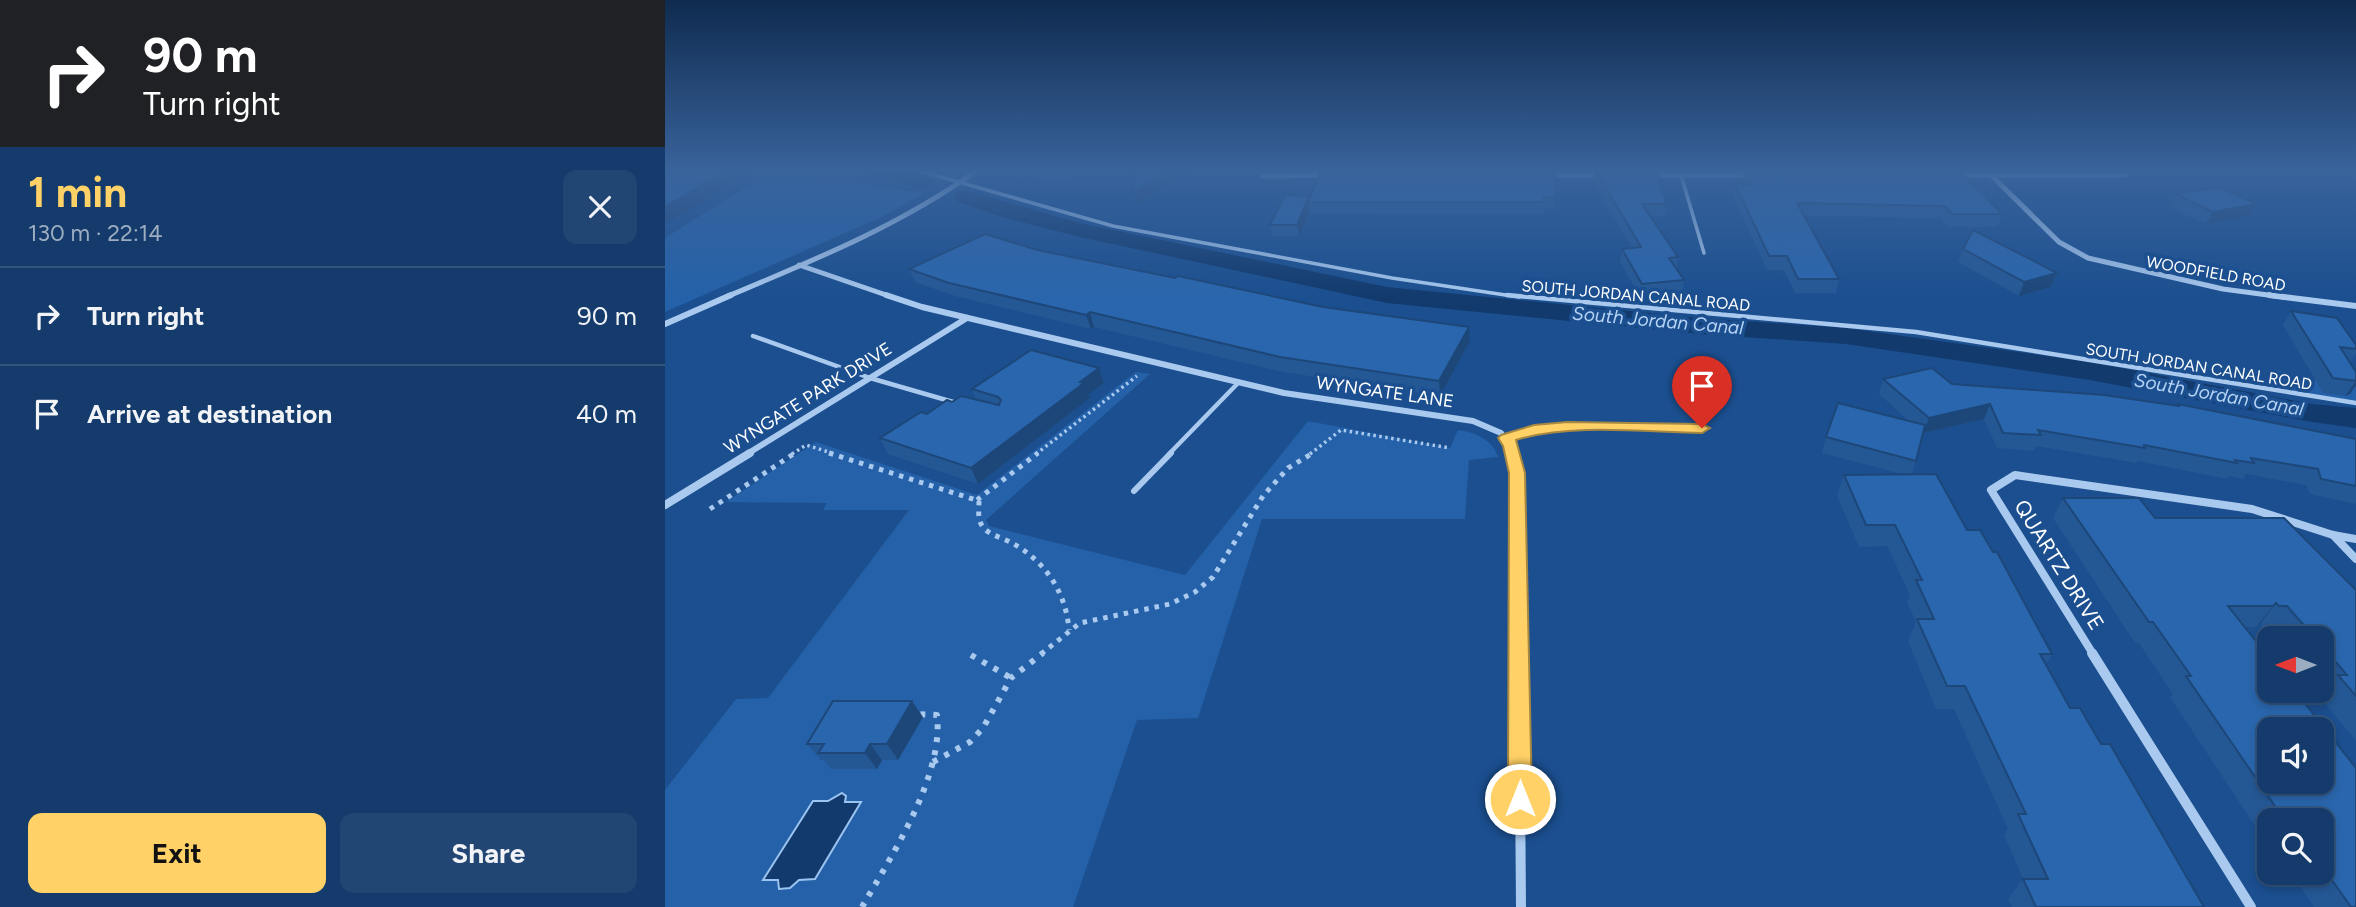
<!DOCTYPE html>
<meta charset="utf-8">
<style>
:root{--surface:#143b6b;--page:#214673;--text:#f1f3f6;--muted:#9dadc1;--line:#33557e;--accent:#ffd166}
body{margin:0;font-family:Figtree,sans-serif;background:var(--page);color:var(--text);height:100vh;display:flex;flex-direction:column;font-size:26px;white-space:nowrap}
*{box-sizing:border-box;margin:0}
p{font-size:23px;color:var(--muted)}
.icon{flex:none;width:38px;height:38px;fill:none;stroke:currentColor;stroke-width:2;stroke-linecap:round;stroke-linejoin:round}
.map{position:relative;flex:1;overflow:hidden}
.side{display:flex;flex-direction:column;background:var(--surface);width:665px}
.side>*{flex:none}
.hud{background:#202124;color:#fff;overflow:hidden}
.needle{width:46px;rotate:270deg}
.buttons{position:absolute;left:1592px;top:626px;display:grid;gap:14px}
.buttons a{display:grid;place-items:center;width:77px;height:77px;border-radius:14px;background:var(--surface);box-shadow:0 4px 10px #0003,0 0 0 2px var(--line);font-size:35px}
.pin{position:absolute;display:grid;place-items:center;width:60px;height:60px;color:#fff;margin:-72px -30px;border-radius:50% 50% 50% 0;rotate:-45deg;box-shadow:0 0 7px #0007}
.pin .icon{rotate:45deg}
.me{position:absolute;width:77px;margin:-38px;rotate:0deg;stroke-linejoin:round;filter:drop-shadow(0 0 5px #0008)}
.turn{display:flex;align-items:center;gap:24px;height:147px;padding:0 28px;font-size:32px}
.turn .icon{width:91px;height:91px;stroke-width:2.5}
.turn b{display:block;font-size:49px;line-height:60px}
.round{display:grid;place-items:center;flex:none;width:74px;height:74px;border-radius:14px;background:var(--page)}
.head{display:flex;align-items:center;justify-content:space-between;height:119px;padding:0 28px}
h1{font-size:42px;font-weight:700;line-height:52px;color:var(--accent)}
.primary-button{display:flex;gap:14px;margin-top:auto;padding:14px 28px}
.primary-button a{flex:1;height:80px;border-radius:14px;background:var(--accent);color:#111;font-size:28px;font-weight:700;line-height:80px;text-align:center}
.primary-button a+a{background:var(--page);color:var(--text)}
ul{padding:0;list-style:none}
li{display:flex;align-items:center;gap:21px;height:98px;padding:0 28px;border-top:2px solid var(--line)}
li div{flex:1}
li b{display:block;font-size:26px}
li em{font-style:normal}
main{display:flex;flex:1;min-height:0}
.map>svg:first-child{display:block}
.green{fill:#2461a8}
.water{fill:#123a6d;stroke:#9cc4f0;stroke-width:2}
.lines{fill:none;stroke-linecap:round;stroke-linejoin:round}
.canal{fill:#123a6d;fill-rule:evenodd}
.path-far2{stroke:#a9c9ee;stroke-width:3.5;stroke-dasharray:2.5 3.5;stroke-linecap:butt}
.path-far1{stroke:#a9c9ee;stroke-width:5;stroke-dasharray:4.5 6;stroke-linecap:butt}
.path{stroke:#a9c9ee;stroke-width:6;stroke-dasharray:5 8;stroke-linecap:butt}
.lane-far2{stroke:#a9c9ee;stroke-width:3.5}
.lane-far1{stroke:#a9c9ee;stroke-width:4.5}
.lane{stroke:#a9c9ee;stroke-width:6}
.street-far3{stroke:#a9c9ee;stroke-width:5}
.street-far2{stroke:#a9c9ee;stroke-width:6}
.street-far1{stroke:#a9c9ee;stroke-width:8}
.street{stroke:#a9c9ee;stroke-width:10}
.wall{fill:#245895;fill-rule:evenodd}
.shaded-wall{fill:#1d4779}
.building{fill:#2a66ad;stroke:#1d4779;stroke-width:2;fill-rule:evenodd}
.route{fill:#ffd166;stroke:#a68842;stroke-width:2}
.labels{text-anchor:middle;stroke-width:7;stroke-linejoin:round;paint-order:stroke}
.far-street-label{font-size:16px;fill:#fff;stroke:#1b4f8f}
.street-label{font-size:18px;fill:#fff;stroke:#1b4f8f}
.water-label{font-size:19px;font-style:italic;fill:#b5d3f5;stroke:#1b4f8f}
.near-street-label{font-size:21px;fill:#fff;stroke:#1b4f8f}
</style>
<main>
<section class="side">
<div class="hud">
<div class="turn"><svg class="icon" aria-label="right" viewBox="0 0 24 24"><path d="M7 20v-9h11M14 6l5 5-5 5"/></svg><div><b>90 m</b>Turn right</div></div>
</div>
<div class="head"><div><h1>1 min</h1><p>130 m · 22:14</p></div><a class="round"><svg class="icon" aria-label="close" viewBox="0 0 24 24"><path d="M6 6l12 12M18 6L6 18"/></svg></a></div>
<ul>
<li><svg class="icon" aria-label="right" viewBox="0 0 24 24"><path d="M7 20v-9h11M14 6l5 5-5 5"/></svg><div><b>Turn right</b></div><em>90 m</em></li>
<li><svg class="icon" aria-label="arrive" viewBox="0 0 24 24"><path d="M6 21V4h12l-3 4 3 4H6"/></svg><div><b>Arrive at destination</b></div><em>40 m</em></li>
</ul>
<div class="primary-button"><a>Exit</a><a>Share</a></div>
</section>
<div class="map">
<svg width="1691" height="907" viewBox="0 0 1691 907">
<rect width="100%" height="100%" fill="#1b4f8f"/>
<!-- green -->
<g class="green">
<polygon points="106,171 260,193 214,218 0,312 0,238"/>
<polygon points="1609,369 1648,380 1691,387 1691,403 1608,390"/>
<path d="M471 372 485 374 321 520 324 526 520 575 643 421 785 448 793 430C810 432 828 440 833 457L804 460 800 519H597L533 718 472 720 408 907H0V790L71 699 103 698 244 510H158L162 503 61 502 151 442 312 495Z"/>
</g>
<!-- water -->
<polygon class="water" points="177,793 181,796 180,802 196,802 150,879 134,880 125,888 114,889 113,880 98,880 148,801 163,801"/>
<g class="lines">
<!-- canal -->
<g class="canal">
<polygon points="201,171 239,171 264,178 268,182 264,186 257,188 204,175"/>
<polygon points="300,190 415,223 722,287 1036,318 1181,328 1425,362 1647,404 1691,408 1691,428 1647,422 1425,380 1181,344 1036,334 722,303 415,237 340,218 292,202 289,197 292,192"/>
</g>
<!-- path-far2 -->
<g class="path-far2">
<polyline points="127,454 141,445 170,454"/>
<polyline points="371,454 472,376"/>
<polyline points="645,454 676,430 785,448"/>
</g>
<!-- path-far1 -->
<g class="path-far1">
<path d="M164 453 314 501C314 509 312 520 318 527 324 535 338 538 347 543 380 561 401 592 404 630"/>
<polyline points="312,500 373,453"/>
<polyline points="45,509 130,453"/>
<polyline points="376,654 415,623 505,604 530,592 548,577 598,496 623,468 648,453"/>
</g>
<!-- path -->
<g class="path">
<polyline points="306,655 346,678"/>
<polyline points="268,762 305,742 318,728 346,678 378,653"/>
<path d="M197 907C227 855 279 776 272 715L251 714"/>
</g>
<!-- lane-far2 -->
<g class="lane-far2">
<polyline points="255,171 448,226 727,278 854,297"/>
<polyline points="1016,175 1039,253"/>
</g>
<!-- lane-far1 -->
<g class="lane-far1">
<polyline points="842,295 1251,332 1691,403"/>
<polyline points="88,336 205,378 295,404"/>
<path d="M841 438C905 420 971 427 1037 428"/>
<polyline points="504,454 574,382"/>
</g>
<!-- lane -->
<polyline class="lane" points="469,491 506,453"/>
<!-- street-far3 -->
<g class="street-far3">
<polyline points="884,175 938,175"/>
<polyline points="985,175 1085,175"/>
<polyline points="1290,175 1460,175"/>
<polyline points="1326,175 1394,242 1423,258 1558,289 1618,297"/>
<polyline points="597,176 662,175"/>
<polyline points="134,265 227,297"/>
<path d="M61 297C149 260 234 226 311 171"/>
</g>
<!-- street-far2 -->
<g class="street-far2">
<polyline points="221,295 257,307 619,393 808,421 836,433 848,454"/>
<polyline points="1604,295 1691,306"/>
<polyline points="0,324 66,295"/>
<polyline points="82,454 302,318"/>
</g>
<!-- street-far1 -->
<g class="street-far1">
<polyline points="847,453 852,473 854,654"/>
<polyline points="0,505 85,453"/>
<polyline points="1668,535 1691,559"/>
<polyline points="1428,654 1326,490 1350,475 1587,509 1668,535 1691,539"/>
</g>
<!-- street -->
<g class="street">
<polyline points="854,653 856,907"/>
<polyline points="1427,653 1586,907"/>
</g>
</g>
<!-- wall -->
<g class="wall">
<polygon points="362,171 411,171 406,177 364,176"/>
<polygon points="890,171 890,209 879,209 879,215 645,214 645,210 634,236 607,236 605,225 644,199"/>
<polygon points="929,171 992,171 1001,204 1000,216 986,216 1013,257 1011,269 1019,280 1017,294 976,298 955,262 957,249 967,248 928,181"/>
<polygon points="1079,171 1295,171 1337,214 1333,227 1283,227 1276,218 1139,216 1174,279 1171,293 1130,293 1119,270 1102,270 1068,196 1070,184 1079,184 1077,181"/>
<polygon points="1511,194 1591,204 1584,216 1541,224 1505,207"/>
<polygon points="1298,249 1392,273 1386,287 1354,296 1293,262"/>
<polygon points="372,250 805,341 775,396 618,372 429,327 426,329 290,296 250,282 244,269"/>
<polygon points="1626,311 1691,345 1691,354 1685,363 1691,372 1691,385 1685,394 1680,396 1658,393 1618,325"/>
<polygon points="1218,379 1287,384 1512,406 1513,404 1691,439 1691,502 1690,504 1645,494 1641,485 1581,474 1578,479 1564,476 1562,479 1473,461 1472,463 1371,446 1369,451 1332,448 1319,419 1258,433 1251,461 1247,474 1302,530 1387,654 1381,665 1405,708 1436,744 1539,907 1347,907 1343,899 1358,879 1339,835 1343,829 1289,709 1271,709 1243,641 1251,622 1242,602 1245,595 1222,546 1194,547 1172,496 1179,475 1237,474 1157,453 1161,437 1244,421 1214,394"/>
<polygon points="439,383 423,395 425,398 313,484 223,454 215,438 287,402 311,399 307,389"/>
<path d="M1398 498H1474L1490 518H1619L1691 590V741L1654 696 1659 691 1657 689V639H1615L1605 627H1597L1595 624 1591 627H1579L1605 659V691H1630L1691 768V907H1649L1626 873H1657V821H1605V841L1599 832H1594L1505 697 1508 694 1474 643H1470L1388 518ZM1605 730H1657V782H1605Z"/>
<polygon points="258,717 233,760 217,760 212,769 166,769 159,760 156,760 142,744"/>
</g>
<!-- shaded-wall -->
<g class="shaded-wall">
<polygon points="60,171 87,171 0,224 0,207"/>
<polygon points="404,171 411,171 406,177"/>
<polygon points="503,171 526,171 471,204 468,192"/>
<polygon points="644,196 645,202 643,202 645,210 634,236 632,225"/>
<polygon points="1591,204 1584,216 1541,224 1548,212"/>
<polygon points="1392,273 1386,287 1354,296 1359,282"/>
<polygon points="425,312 429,327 426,329 421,315"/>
<polygon points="804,327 805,341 775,396 774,381"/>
<polygon points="434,368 439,383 423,395 425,398 313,484 306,468"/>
<polygon points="1691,381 1691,385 1685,394 1680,396"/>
<polygon points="1325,404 1319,419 1258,433 1264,418"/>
<polygon points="1611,603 1595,624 1591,627 1608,606"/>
<polygon points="247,701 258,717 233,760 222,744"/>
<polygon points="205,744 217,760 212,769 200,753"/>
</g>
<!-- building -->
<g class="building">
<polygon points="0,171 60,171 0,207"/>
<polygon points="470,171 503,171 468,192"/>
<polygon points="656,171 890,171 891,197 879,197 879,202 643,202"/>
<polygon points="931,171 992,171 1001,204 977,204 1013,257 1004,258 1019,280 977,284 957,249 976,247"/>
<polygon points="1080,171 1295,171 1337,214 1287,214 1280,206 1132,203 1174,279 1133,279 1122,256 1104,256 1070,184 1087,184"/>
<polygon points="1553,187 1591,204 1548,212 1511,194"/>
<polygon points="620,195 644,196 632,225 605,225"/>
<polygon points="1308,230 1392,273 1359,282 1298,249"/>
<polygon points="320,234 372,250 510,278 513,276 658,307 804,327 774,381 615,357 425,312 421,315 284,283 244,269"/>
<polygon points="1626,311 1672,318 1691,345 1691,349 1675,347 1691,372 1691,381 1668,378"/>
<polygon points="366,350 434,368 415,382 419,383 306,468 215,438 256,412 262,414 282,400 287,402 296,396 334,405 336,400 333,397 307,389"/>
<polygon points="1267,368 1287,384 1439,395 1514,406 1513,404 1691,439 1691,486 1656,479 1653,469 1586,458 1589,463 1570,460 1572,463 1479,445 1480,448 1373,430 1376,435 1338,433 1325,404 1264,418 1218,379"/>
<polygon points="1173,403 1260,425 1251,461 1161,437"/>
<polygon points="1271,474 1302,530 1315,530 1328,552 1332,552 1387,654 1375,654 1405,708 1415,708 1436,744 1445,744 1539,907 1371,907 1358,879 1383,879 1353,814 1361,814 1300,686 1282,686 1252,619 1269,619 1251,580 1257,580 1230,525 1201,525 1179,475"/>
<path d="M1398 498H1474L1490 518H1619L1691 590V696L1673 675H1682L1657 646V639H1651L1622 606H1614L1611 603 1608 606H1563L1605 659V691H1630L1691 768V907H1686L1657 866V821H1625L1619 812H1614L1521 676H1526L1488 622H1484ZM1605 730H1657V782H1605Z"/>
<polygon points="168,701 247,701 222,744 205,744 200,753 153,753 159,744 142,744"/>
</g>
<!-- sky -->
<linearGradient id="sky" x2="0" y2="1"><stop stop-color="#0f2b4f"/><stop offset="0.57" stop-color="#39639b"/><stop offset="1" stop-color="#39639b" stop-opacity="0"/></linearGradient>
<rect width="1691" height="298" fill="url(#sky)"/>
<!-- route -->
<path class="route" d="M902 422 1037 424 1045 428 1037 433C978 432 907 423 851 440L860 473 867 799 863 806 855 809 847 806 843 799 844 473 838 446 833 438 836 435 869 425Z"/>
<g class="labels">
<!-- far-street labels -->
<g class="far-street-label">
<text transform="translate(1551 273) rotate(10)" y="6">WOODFIELD ROAD</text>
<text transform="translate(971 295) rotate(5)" y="6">SOUTH JORDAN CANAL ROAD</text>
<text transform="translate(1534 366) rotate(9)" y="6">SOUTH JORDAN CANAL ROAD</text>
</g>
<!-- street labels -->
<g class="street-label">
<text transform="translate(720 392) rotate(8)" y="6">WYNGATE LANE</text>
<text transform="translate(143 398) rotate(-32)" y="6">WYNGATE PARK DRIVE</text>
</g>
<!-- water labels -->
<g class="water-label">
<text transform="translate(993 320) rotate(5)" y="7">South Jordan Canal</text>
<text transform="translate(1554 394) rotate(10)" y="7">South Jordan Canal</text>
</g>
<!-- near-street labels -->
<g class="near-street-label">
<text transform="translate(1394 565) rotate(58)" y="7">QUARTZ DRIVE</text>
</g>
</g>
</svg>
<div class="buttons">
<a><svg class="needle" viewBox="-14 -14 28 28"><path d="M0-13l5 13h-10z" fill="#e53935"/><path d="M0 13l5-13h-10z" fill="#9dadc1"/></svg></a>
<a><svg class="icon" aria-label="sound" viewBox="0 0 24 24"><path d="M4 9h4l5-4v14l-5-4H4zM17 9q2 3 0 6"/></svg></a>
<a><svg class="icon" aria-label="search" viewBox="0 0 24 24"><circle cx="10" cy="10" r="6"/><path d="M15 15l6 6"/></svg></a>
</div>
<div class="pin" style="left:1037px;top:428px;background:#d93025"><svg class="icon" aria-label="arrive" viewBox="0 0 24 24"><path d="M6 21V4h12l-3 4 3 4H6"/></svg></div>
<svg class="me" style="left:855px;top:799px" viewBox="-20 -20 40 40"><circle r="17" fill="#ffd166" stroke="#fff" stroke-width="3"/><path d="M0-11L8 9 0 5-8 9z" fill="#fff"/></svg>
</div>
</main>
